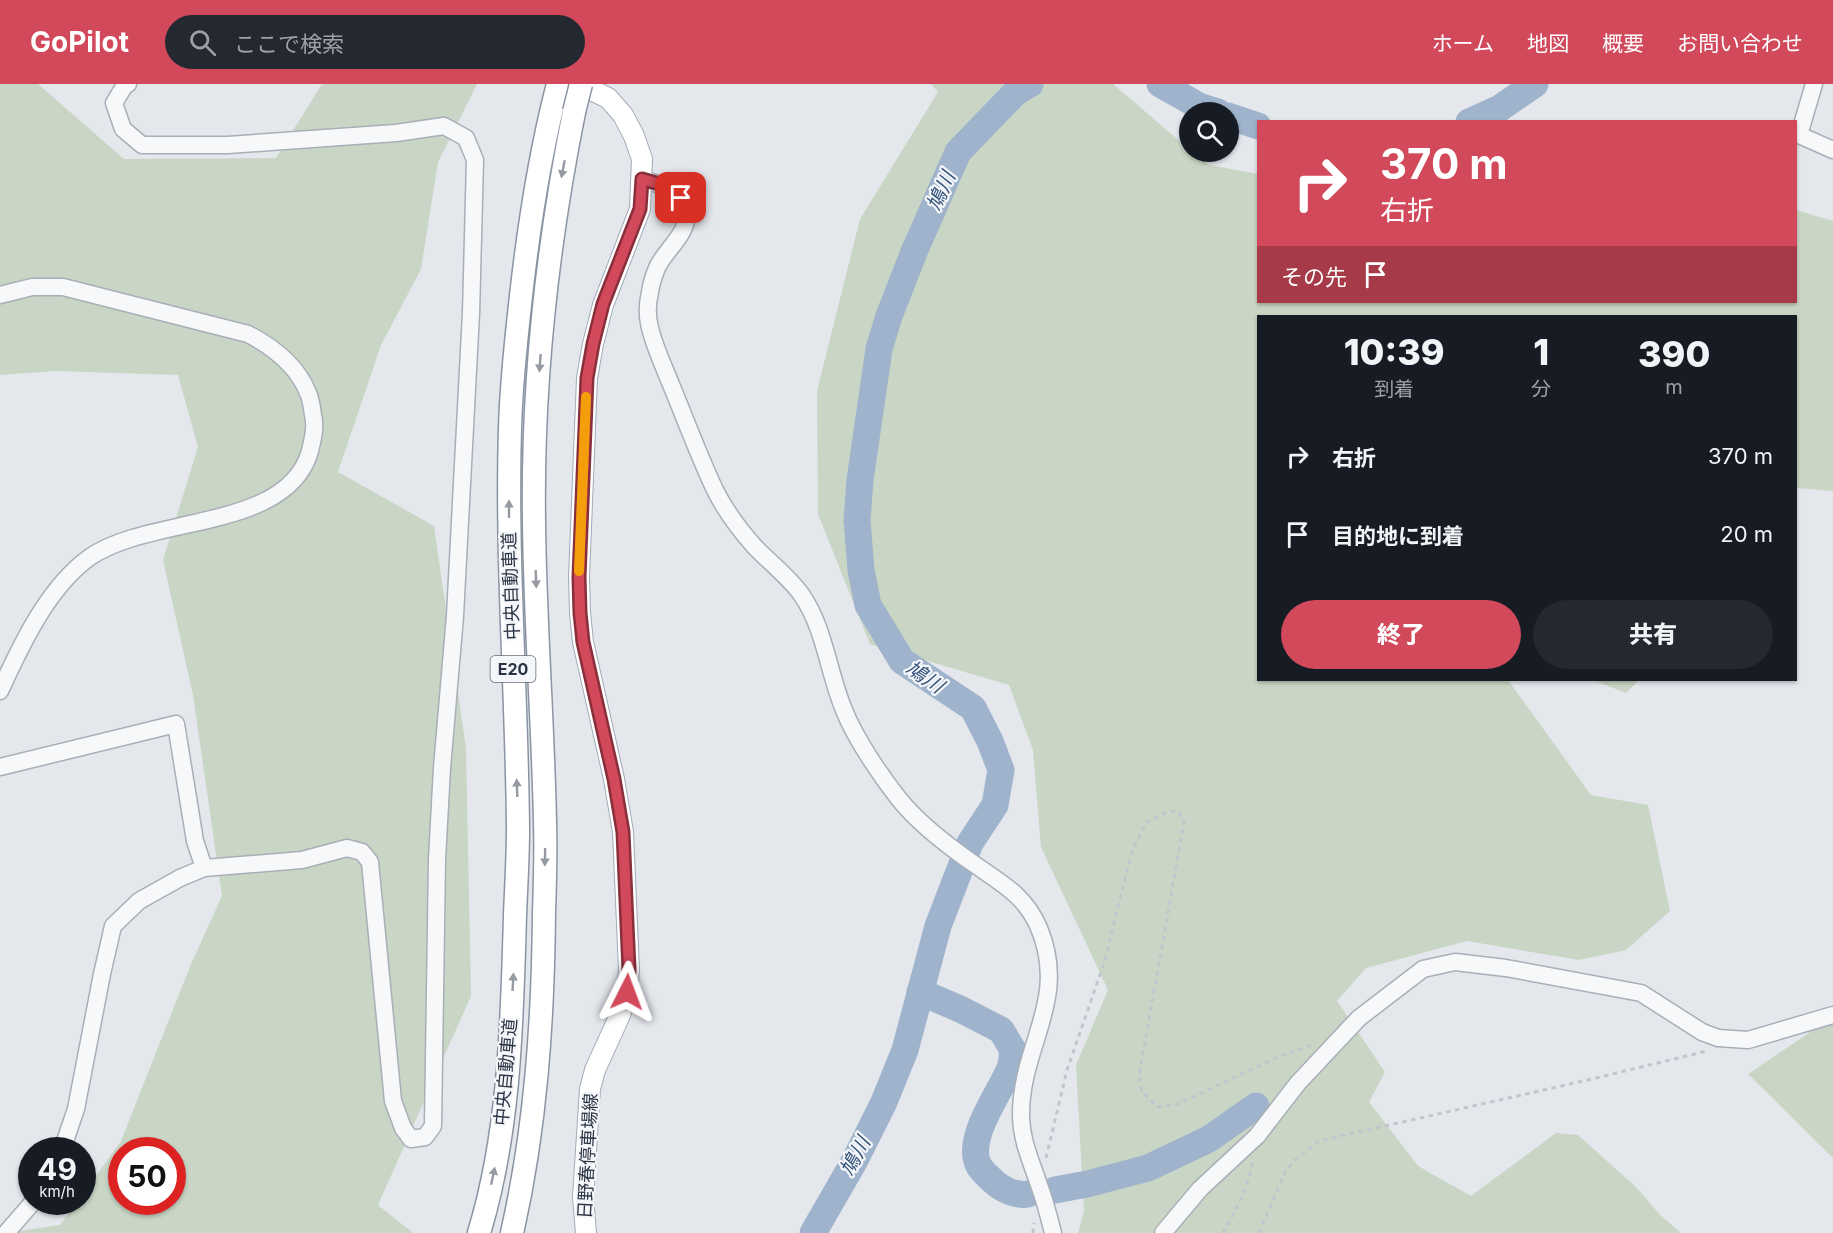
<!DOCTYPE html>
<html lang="ja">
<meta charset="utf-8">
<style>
:root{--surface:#171b24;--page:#242831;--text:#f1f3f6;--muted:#9ea1a6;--accent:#d1495b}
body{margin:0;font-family:Inter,"Noto Sans JP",sans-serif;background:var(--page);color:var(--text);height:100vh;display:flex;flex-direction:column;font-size:22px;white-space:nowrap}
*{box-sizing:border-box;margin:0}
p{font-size:20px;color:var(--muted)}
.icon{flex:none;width:33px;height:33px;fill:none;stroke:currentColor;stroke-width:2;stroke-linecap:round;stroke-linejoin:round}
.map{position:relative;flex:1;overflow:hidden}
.sheet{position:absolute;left:1257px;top:231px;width:540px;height:366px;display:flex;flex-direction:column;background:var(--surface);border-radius:0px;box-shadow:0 2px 4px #0004}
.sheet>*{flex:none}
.banner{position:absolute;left:1257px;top:36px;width:540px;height:183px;border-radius:0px;box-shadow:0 2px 4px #0004;background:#d1495b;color:#fff;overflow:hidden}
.tools{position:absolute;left:1179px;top:18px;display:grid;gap:12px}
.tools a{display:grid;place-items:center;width:60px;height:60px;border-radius:50%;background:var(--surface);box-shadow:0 2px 4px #0004;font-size:30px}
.speed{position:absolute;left:18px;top:1053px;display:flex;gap:12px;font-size:30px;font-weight:700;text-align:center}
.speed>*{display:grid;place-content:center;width:78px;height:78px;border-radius:50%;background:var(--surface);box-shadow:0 2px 4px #0004;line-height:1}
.speed small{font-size:15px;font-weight:400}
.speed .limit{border:9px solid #d22;background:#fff;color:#111}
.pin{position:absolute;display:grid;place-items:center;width:51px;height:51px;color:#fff;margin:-26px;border-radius:12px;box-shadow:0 3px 9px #0006}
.me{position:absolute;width:66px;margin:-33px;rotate:3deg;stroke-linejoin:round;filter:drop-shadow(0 0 4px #0008)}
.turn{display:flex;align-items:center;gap:21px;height:126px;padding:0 24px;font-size:27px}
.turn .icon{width:78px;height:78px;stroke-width:2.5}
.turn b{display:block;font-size:42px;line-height:51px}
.then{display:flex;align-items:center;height:57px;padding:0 24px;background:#0003;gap:12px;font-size:22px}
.eta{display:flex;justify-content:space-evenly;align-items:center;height:102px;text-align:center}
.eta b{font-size:36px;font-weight:800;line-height:42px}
.cta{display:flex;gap:12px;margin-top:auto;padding:12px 24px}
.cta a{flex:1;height:69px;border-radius:36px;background:var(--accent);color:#fff;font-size:24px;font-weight:800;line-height:69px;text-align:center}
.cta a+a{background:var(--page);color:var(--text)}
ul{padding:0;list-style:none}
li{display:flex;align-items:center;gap:18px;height:78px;padding:0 24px}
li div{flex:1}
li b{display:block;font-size:22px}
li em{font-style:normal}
header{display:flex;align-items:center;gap:36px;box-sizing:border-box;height:84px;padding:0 30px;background:var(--accent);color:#fff}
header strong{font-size:28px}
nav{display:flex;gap:33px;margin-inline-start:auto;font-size:21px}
.search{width:420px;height:54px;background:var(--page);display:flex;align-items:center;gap:15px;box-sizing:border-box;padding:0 21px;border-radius:33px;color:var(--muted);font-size:22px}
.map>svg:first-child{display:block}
.green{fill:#c9d6c5;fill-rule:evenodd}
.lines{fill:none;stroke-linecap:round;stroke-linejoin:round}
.river{stroke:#9fb4cc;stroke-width:27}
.minor-casing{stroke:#a9aeb7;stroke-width:19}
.major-casing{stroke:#a3abb8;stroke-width:22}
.highway-casing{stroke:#8b94a3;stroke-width:25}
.path{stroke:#c2c5cb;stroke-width:3;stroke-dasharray:4.5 4.5;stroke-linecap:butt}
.minor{stroke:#f7f8fa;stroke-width:16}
.major{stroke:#fff;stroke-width:20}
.highway{stroke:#fff;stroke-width:22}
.highway-bridge-casing{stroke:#8b94a3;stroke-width:25;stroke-linecap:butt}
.highway-bridge{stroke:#fff;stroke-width:22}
.oneway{fill:#959aa2}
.route-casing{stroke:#882f3b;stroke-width:15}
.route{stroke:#d1495b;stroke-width:10}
.slow{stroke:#f59e0b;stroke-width:10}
.labels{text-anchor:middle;stroke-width:4.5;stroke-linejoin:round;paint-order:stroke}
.shield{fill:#f4f6f9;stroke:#676e7b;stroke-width:1.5}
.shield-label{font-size:16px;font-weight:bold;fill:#2b3445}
.street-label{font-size:18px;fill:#2b3445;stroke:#f4f6f9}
.water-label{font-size:20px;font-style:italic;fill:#34527a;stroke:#f4f6f9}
</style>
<header>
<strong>GoPilot</strong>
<div class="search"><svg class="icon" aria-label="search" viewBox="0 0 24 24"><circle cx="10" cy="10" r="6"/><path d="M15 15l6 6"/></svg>ここで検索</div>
<nav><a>ホーム</a><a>地図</a><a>概要</a><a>お問い合わせ</a></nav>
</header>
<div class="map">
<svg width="1833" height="1149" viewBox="0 0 1833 1149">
<rect width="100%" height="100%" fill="#e4e7ec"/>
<!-- green -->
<g class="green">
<path d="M0 0H38L124 75 276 74 322 0H477L438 78 421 185 381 261 338 388 434 442 466 664 471 912 378 1121 413 1149H5L60 1141 77 1118H82L83 1110 121 1057 191 880 222 812 193 611 163 476 198 363 178 291 55 287 0 291ZM122 1066H172V1118H122Z"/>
<polygon points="931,0 1113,0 1189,65 1190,68 1193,68 1209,81 1258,90 1258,218 1796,218 1796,126 1833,137 1833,407 1796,404 1796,232 1258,232 1258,596 1508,596 1591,711 1648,721 1670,827 1626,866 1579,876 1467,857 1366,884 1337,917 1385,988 1369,1018 1418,1082 1471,1112 1556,1049 1578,1051 1636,1103 1661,1132 1681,1149 1078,1149 1084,1128 1076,981 1108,906 1041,763 1033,666 1009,601 870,560 818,430 817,307 860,135 938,8"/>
<polygon points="1593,596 1639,596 1626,609"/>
<polygon points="1833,924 1833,1074 1748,990 1825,938"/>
</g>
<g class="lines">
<!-- river -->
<g class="river">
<polyline points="1160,0 1199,22 1218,28"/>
<polyline points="1228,32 1258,42"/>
<polyline points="1469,38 1500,24 1535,0"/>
<path d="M920 908 960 925 1001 946 1013 966C1012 972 1012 979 1010 984 1000 1009 966 1053 978 1080 981 1087 989 1093 994 1098 1003 1106 1016 1112 1028 1110"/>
<polyline points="1055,1106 1087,1100 1148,1084 1209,1055 1256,1022"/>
<polyline points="813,1149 855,1076 884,1018 905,966 938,842 970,759 995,721 1001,686 990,657 973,624 902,577 868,521 861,486 857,436 860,396 879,265 889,232 914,168 958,68 1015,9 1030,0"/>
</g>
<defs>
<g id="minor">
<polyline points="1814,0 1799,51 1833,66"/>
<path d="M642 95C658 100 682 106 686 125 691 149 665 165 657 184 654 191 651 201 650 208 648 217 647 230 649 239 652 258 665 285 672 303 686 337 699 372 715 406 725 426 739 445 754 462 769 478 788 492 801 510 825 544 828 588 844 626 855 654 880 691 899 715 919 740 948 762 974 780 1001 799 1025 811 1039 844 1069 916 1021 961 1021 1030 1021 1056 1031 1077 1039 1101 1045 1117 1049 1133 1053 1149"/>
<path d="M0 211 32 203H63L248 250C273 263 297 281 308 309 311 315 312 324 313 331 316 343 313 354 310 367 288 447 151 431 90 473 48 503 21 561 0 607"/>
<polyline points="0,683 176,640 195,757 204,784"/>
<polyline points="62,1066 76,1025 102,890 113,842 139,817 180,794 204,784 302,776 347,764 362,768 370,778 393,1017 403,1044 411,1055 425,1053 433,1042 437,775 442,684 455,532 471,229 475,76 466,54 444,42 396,49 228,61 142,61 123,45 114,19 125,1 128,0"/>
<polyline points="6,1149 33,1118"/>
<polyline points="1163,1149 1200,1105 1257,1052 1298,999 1359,934 1423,885 1455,878 1506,884 1641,909 1702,948 1718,954 1748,956 1833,931"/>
</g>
<polyline id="major" points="579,0 608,14 623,31 634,52 642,75 640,125 603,221 593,260 587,294 579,493 580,529 583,558 614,695 623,748 629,886 627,908 620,931 595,986 590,1005 583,1113 586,1149"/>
<g id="highway">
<path d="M479 1149C510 1047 512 938 515 832 516 804 518 774 518 745 517 612 506 478 510 345 511 300 516 256 521 212 529 140 540 69 558 0"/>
<path d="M512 1149C536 1043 543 937 544 829 545 799 546 768 545 738 543 638 535 538 534 438 532 301 547 163 574 28"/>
</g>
</defs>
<!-- minor casing -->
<use href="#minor" class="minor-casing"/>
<!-- major casing -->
<use href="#major" class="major-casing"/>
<!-- highway casing -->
<use href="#highway" class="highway-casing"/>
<!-- path -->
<g class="path">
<polyline points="1046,1074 1067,986 1104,879 1132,767 1147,738 1169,727 1179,728 1184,738 1139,992 1142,1008 1158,1023 1178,1020 1280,972 1312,961"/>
<polyline points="1033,1149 1034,1139"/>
<path d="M1223 1149C1236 1126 1249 1102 1253 1076"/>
<polyline points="1259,1149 1286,1086 1295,1076 1319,1057 1592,995 1707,967"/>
</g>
<!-- minor -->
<use href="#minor" class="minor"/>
<!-- major -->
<use href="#major" class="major"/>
<!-- highway -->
<use href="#highway" class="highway"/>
<defs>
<polyline id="highway-bridge" points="574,28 581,0"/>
</defs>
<!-- highway-bridge casing -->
<use href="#highway-bridge" class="highway-bridge-casing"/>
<!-- highway-bridge -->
<use href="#highway-bridge" class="highway-bridge"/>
</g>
<!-- one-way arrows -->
<defs><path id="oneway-solid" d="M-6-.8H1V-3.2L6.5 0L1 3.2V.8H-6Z" transform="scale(1.5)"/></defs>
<g class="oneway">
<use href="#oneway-solid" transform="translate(563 85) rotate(101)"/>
<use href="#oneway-solid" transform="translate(540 279) rotate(94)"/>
<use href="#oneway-solid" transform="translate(509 425) rotate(-90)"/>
<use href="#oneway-solid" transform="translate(536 495) rotate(88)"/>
<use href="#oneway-solid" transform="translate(517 704) rotate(-92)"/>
<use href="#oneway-solid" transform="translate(545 773) rotate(91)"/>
<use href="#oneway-solid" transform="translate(513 898) rotate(-87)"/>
<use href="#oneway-solid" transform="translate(493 1092) rotate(-78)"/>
</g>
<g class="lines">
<defs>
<polyline id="route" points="627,908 629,886 623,748 614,695 583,558 580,529 579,493 587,294 593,260 603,220 640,125 642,95 666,102 681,114"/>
</defs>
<!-- route casing -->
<use href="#route" class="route-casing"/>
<!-- route -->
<use href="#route" class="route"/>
<!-- slow -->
<polyline class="slow" points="579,487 586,313"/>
</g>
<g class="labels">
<!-- shield labels -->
<rect class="shield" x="490.5" y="572" width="45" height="26" rx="4.5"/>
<g class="shield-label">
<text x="513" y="591">E20</text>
</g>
<!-- street labels -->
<g class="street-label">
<text transform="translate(511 502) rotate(-92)" y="6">中央自動車道</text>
<text transform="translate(506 988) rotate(-85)" y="6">中央自動車道</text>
<text transform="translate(588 1072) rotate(-87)" y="6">日野春停車場線</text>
</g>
<!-- water labels -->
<g class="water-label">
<text transform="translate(941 107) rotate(-66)" y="7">鳩川</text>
<text transform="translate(925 593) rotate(34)" y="7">鳩川</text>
<text transform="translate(855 1072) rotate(-62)" y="7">鳩川</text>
</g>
</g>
</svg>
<div class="tools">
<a><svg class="icon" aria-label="search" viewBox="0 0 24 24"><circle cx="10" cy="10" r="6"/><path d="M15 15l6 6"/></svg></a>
</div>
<div class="speed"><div>49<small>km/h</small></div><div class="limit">50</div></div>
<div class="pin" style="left:681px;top:114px;background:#d93025"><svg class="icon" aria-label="arrive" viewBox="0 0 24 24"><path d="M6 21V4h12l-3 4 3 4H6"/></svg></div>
<svg class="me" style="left:627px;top:908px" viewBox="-20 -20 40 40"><path d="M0-17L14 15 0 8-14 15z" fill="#d1495b" stroke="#fff" stroke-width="4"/></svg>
<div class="banner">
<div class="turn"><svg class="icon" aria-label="right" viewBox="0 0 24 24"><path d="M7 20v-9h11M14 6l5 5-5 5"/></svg><div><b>370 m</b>右折</div></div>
<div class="then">その先<svg class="icon" aria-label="arrive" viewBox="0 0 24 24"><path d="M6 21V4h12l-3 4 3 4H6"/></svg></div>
</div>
<section class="sheet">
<div class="eta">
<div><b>10:39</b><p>到着</p></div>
<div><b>1</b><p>分</p></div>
<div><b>390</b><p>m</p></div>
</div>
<ul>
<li><svg class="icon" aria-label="right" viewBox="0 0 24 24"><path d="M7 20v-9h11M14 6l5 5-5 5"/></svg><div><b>右折</b></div><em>370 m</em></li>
<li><svg class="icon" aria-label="arrive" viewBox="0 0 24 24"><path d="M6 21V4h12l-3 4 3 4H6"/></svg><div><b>目的地に到着</b></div><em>20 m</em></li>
</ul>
<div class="cta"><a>終了</a><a>共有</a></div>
</section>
</div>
